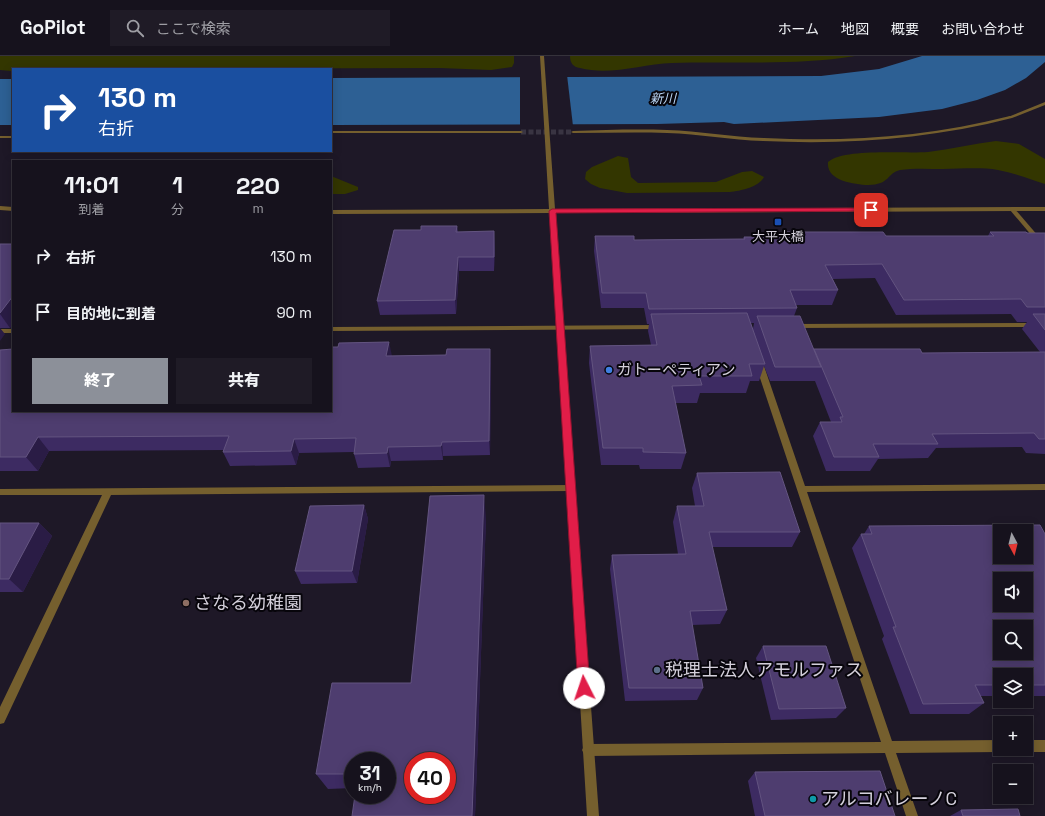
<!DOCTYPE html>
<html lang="ja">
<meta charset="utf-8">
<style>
:root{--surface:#16121d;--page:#1f1b26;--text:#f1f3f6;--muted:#9e9ea4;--line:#35323b;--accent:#8c9099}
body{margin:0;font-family:"Space Grotesk","Noto Sans JP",sans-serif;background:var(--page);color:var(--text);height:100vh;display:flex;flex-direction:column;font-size:15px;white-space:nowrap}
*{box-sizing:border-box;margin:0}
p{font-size:13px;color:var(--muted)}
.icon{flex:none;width:22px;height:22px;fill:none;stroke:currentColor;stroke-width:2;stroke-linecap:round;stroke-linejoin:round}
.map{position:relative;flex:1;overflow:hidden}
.details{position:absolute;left:12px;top:104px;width:320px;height:252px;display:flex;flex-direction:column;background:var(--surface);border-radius:0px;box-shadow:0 2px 10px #0003,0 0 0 1px var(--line)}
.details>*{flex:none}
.hud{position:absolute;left:12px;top:12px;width:320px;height:84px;border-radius:0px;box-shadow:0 2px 10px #0003,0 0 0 1px var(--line);background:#1a4fa0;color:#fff;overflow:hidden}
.needle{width:26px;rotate:173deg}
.controls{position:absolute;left:993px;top:468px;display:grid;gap:8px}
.controls a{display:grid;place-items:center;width:40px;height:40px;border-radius:0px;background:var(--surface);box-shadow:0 2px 10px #0003,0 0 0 1px var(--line);font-size:20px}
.speed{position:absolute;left:344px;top:696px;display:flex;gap:8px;font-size:20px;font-weight:700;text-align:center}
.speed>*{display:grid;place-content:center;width:52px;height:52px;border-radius:50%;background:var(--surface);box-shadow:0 2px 10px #0003,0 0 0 1px var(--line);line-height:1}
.speed small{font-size:10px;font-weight:400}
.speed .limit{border:6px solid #d22;background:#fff;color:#111}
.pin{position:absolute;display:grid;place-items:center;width:34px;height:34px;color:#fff;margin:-17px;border-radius:8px;box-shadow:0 2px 6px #0006}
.me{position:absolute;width:44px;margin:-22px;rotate:356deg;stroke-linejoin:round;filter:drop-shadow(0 0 3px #0008)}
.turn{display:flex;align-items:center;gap:14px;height:84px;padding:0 20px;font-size:18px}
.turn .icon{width:52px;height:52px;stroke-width:2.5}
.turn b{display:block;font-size:28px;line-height:34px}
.eta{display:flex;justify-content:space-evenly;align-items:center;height:68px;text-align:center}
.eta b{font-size:24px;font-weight:800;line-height:28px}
.cta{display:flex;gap:8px;margin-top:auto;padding:8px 20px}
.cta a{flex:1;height:46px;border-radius:0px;background:var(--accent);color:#fff;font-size:16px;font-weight:800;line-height:46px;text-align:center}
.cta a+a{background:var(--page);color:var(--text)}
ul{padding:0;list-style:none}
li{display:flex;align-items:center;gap:12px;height:56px;padding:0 20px}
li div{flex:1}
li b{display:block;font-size:15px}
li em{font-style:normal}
header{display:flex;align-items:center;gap:24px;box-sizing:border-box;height:56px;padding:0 20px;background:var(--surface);border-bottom:1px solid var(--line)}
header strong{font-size:19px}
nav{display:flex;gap:22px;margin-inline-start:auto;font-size:14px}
.search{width:280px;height:36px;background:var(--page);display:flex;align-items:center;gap:10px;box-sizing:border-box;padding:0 14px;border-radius:0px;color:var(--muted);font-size:15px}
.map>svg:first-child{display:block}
.green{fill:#333600}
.water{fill:#2d6094}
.pier{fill:#1e1827}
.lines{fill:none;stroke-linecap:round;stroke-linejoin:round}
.pedestrian-tunnel{stroke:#393442;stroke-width:5;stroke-dasharray:5 2.5;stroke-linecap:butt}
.pedestrian{fill:#755f2e;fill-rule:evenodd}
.minor{fill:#755f2e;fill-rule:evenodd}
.tertiary{fill:#755f2e;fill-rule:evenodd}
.wall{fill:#3d2b62;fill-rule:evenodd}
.shaded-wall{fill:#2a1c45}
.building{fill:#4e3d6f;stroke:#635480;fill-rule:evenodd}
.route{fill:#e11d48;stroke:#92132f}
.transit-dot{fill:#1a4fb4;stroke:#07050b;stroke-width:1.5}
.shop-dot{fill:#3f7fe0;stroke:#07050b;stroke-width:1.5}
.education-dot{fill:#8d6e63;stroke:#07050b;stroke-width:1.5}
.service-dot{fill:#5c6f8a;stroke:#07050b;stroke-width:1.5}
.culture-dot{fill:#0f9aa8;stroke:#07050b;stroke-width:1.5}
.labels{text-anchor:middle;stroke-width:4;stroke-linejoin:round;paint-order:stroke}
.far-water-label{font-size:13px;font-style:italic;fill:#bbd7f6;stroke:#07050b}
.far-poi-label{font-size:13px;fill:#d4d0db;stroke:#07050b}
.poi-label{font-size:15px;fill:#d4d0db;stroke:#07050b;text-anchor:start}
.near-poi-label{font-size:18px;fill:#d4d0db;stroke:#07050b;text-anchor:start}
</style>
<header>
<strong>GoPilot</strong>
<div class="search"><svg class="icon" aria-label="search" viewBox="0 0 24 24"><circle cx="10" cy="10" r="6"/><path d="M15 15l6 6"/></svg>ここで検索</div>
<nav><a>ホーム</a><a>地図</a><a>概要</a><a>お問い合わせ</a></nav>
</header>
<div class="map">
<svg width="1045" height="760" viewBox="0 0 1045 760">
<rect width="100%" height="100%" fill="#1e1827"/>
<!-- green -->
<g class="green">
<polygon points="0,0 514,0 514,7 512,11 491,14 440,12 13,13 11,15 0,14"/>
<path d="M570 0H855C794 10 733 5 672 7 642 8 610 20 580 12 573 11 570 7 570 0Z"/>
<path d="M996 85 1019 88 1045 103V128C1030 123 1014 117 998 114 980 111 961 113 943 113 929 113 914 112 900 114 887 117 890 129 868 129 854 128 826 125 828 106 845 92 904 98 928 96 951 93 973 88 996 85Z"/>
<path d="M618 100 628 102 631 121 638 127 716 126 742 116 752 115 764 121C759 131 740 135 730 136L627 137 600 132 591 128 585 123 586 116 592 111Z"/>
<polygon points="331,120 358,131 358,134 345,138 331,138"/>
</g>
<!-- water -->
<g class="water">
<polygon points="922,0 1045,0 1045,6 1026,22 1005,34 977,44 942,53 879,61 734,68 724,66 657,68 331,69 331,22 821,20 879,13"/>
<rect x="0" y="23" width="13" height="46"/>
</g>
<!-- pier -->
<polygon class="pier" points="520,19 567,19 573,70 520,70"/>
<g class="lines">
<!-- pedestrian-tunnel -->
<polyline class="pedestrian-tunnel" points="521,76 573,76"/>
<!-- pedestrian -->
<g class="pedestrian">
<path d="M1010 60 1012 61V62C930 83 847 89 763 85 731 84 699 78 667 77 635 76 604 77 573 77L571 76 573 75C604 74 636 73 667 74 699 75 731 81 764 82 849 86 927 81 1010 60Z"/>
<polygon points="331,75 521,75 523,76 521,77 331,77"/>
<rect x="0" y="80" width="13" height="2"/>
</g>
<!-- minor -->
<g class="minor">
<polygon points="1045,46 1045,49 1012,62 1008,61"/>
<polygon points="1012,151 1014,152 1045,188 1045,194 1043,193 1010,154 1010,152"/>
<polygon points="1045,267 1045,271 794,272 791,270 794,268"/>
<polygon points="658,269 661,271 660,273 331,275 331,271"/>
<rect x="0" y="273" width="13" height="4"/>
<polygon points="756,305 762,305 763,307 805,430 1045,428 1045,434 807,436 892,685 1000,684 1000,693 1004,693 1000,696 896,697 918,760 906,760 885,697 588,700 584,698 582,694 584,690 588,688 881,686 755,307"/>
<polygon points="571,429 574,430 575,432 574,434 571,435 111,439 4,667 0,668 0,651 102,439 0,439 0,433"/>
<polygon points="1026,684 1045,684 1045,696 1026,696 1022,694 1022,693 1026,693"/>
</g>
<!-- tertiary -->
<g class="tertiary">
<polygon points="540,0 544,0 555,153 1045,151 1045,155 555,157 599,760 587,760 550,157 331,158 331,154 549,153"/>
<polygon points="0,150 13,151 13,155 0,154"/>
</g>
</g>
<!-- wall -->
<g class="wall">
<polygon points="457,170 458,176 495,190 494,215 459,215 456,258 380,259 377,245 421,174"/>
<path d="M787 176 886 180H988L990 176 1027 177H1045V398L1026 397 1022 391 936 392 928 402 878 403 870 415H826L813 380 820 366H831L815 325H770L764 310 759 325H750L746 337H700L697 347H675L686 397 681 413H640L639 409H601L589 307 590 290 651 289 648 275 649 268H647L644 252H601L594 195 595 180 634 184 743 183 744 181H786ZM875 222 896 259 1011 258 1017 266H1027L1022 273 1040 296 922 297 814 294 794 260 797 252 796 249H832L838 234 833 223ZM751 267H754L753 273Z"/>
<polygon points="0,188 13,188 13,267 10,272 0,272"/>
<polygon points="0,294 13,355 392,300 491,307 490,399 443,400 443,404 391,405 390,411 358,412 354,398 354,396 299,397 296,409 230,410 223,396 224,394 49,395 38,415 0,415"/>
<polygon points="697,417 800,476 792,491 712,491 727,554 720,568 692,569 703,632 697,644 625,645 610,513 612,499 678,498 673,466 677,450 695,450 692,432"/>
<polygon points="364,449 368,463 357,527 301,528 295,515"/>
<polygon points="486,462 475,760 387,739 353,705 353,732 328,733 316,718 411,627"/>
<polygon points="0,467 39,467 52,480 23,536 0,536"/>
<polygon points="869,470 1045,478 1045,640 1026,640 1026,619 1000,619 1000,640 980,640 984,647 969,658 910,658 882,583 884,580 852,492 861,478 864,478"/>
<polygon points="763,590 846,652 836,662 771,664 756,602"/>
<polygon points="755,716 895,760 755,760 748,725"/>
<polygon points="961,754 1020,760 950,760"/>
</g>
<!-- shaded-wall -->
<g class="shaded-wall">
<polygon points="494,175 495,190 494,215"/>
<polygon points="458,201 459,215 456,258 455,244"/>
<polygon points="13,240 13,267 10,272 0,258 0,257"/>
<polygon points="0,272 5,278 0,285"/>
<polygon points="389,286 392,300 386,300"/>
<polygon points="490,293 491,307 490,399 489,385"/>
<polygon points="38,381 49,395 38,415 26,401"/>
<polygon points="294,383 299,397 296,409 291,395"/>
<polygon points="442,386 443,400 443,404 441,390"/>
<polygon points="388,391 391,405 390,411 387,397"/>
<polygon points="484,439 486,462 475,760 472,760"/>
<polygon points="364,449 368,463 357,527 352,515"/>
<polygon points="39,467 52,480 23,536 9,523"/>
</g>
<!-- building -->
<g class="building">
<polygon points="421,170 457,170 456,176 494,175 494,201 458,201 455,244 377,245 394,174 421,174"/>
<polygon points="787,176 883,176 886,180 994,180 990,176 1026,176 1027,177 1045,177 1045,251 1027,251 1021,243 904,244 882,208 825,209 838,234 790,234 797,252 649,253 646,237 602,237 595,180 634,180 634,184 745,183 744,181 790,181"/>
<polygon points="0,188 13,188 13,240 0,257"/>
<polygon points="747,257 765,308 749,308 752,320 699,320 702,329 672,330 686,397 643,396 643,392 603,392 590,290 657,289 651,258"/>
<polygon points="1033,258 1045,258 1045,274"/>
<polygon points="757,260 800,260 821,311 775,311"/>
<polygon points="389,286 386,300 446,299 447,293 490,293 489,385 442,386 441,390 388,391 387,397 354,398 356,382 294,383 291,395 223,396 229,380 38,381 26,401 0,401 0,294 13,293 13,355 331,355 331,291 338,291 339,287"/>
<polygon points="814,293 920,293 922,297 1045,296 1045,383 1039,383 1034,377 932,378 938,388 873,388 879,401 834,401 820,366 842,366 840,361 843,361"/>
<polygon points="780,416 800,476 709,476 727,554 690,555 703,632 629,632 612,499 686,498 677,450 704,450 697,417"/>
<path d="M484 439 472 760H352L355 739H387V705H353V718H316L332 627H411L430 440ZM413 705H447V739H413Z"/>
<polygon points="364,449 352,515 295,515 310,450"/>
<polygon points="0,467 39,467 9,523 0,523"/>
<path d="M1040 469 1045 478V629H1026V619H1000V629H975L984 647 923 648 893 571H896L861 478H872L869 470ZM1000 475H1026V501H1000ZM1000 523H1026V549H1000ZM1000 571H1026V597H1000Z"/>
<polygon points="763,590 826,590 846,652 779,653"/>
<polygon points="880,715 895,760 765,760 755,716"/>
<polygon points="1018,753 1020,760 963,760 961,754"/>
</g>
<!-- route -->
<polygon class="route" points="871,152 873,153 873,155 556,157 590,632 588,636 584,638 580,636 578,632 549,155 552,153"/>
<!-- markers -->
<rect class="transit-dot" x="774" y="162" width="8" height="8" rx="2"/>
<circle class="shop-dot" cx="609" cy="314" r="4"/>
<circle class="education-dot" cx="186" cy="547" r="4"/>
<circle class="service-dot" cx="657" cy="614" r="4"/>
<circle class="culture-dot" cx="813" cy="743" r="4"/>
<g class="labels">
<!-- far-water labels -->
<g class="far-water-label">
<text x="663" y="47">新川</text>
</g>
<!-- far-poi labels -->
<g class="far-poi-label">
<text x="778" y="185">大平大橋</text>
</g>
<!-- poi labels -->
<g class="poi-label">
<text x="617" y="319">ガトーペティアン</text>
</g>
<!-- near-poi labels -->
<g class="near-poi-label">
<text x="194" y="553">さなる幼稚園</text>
<text x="665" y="620">税理士法人アモルファス</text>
<text x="821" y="749">アルコバレーノC</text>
</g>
</g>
</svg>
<div class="controls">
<a><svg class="needle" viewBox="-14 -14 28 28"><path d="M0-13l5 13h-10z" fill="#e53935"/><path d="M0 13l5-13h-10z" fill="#9e9ea4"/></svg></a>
<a><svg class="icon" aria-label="sound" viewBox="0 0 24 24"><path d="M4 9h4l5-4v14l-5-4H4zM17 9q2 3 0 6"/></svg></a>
<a><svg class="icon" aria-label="search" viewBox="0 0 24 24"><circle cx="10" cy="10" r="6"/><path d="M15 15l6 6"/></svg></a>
<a><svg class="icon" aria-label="layers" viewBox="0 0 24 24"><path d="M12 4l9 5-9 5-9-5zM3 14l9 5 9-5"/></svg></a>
<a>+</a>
<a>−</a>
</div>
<div class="speed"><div>31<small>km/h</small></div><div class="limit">40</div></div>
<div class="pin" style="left:871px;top:154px;background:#d93025"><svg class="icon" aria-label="arrive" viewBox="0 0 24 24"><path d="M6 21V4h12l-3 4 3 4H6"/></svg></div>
<svg class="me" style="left:584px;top:632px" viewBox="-20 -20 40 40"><circle r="19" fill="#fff"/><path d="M0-13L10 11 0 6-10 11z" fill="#e11d48"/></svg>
<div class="hud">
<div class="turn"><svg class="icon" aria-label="right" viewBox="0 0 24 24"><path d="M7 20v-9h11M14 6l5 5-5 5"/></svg><div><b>130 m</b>右折</div></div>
</div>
<section class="details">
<div class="eta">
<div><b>11:01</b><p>到着</p></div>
<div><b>1</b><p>分</p></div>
<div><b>220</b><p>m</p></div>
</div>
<ul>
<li><svg class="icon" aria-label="right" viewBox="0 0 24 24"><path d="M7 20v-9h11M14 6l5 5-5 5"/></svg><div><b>右折</b></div><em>130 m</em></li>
<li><svg class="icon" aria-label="arrive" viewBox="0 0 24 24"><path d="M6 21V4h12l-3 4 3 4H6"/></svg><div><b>目的地に到着</b></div><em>90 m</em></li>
</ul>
<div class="cta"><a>終了</a><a>共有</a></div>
</section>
</div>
